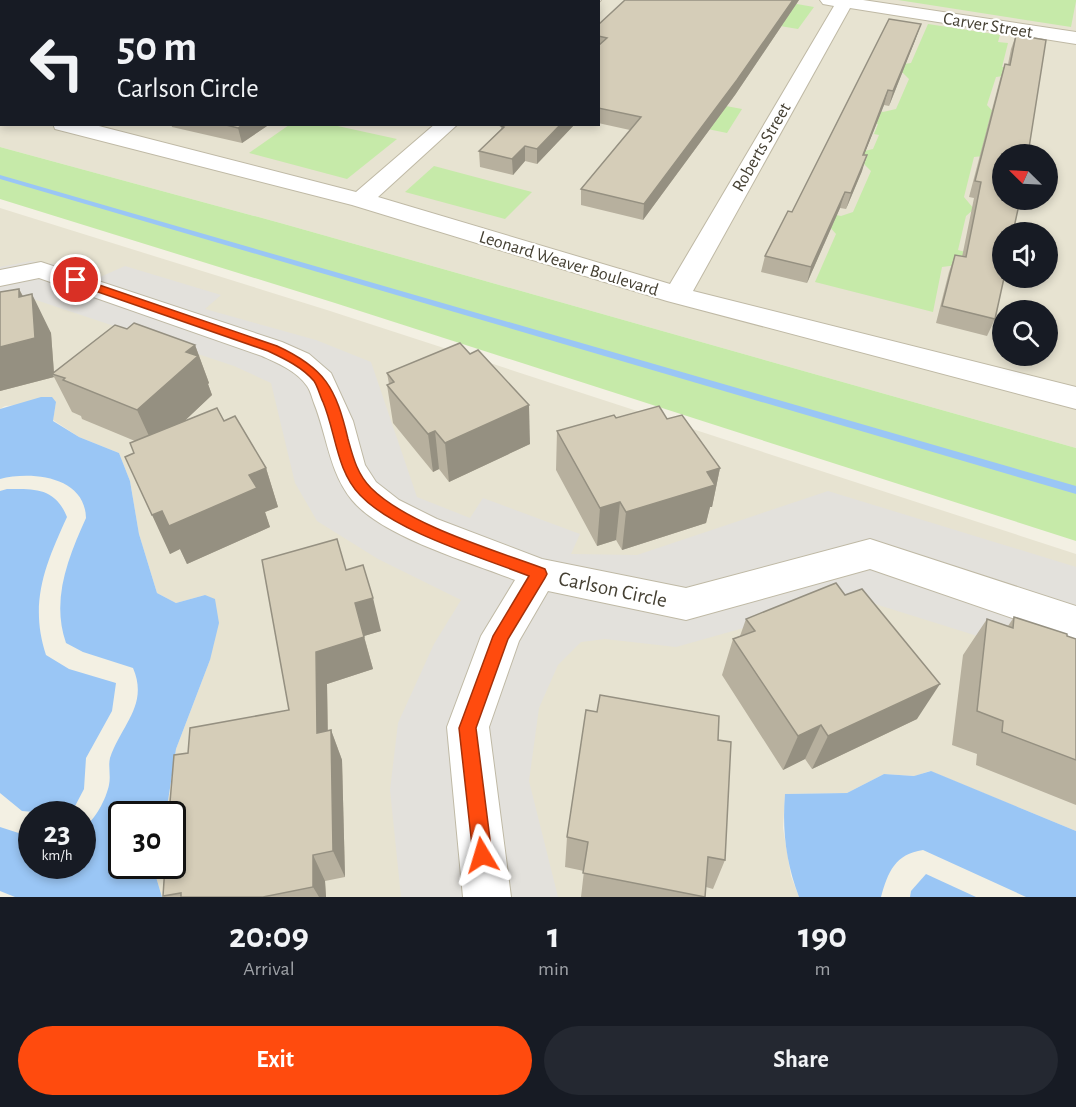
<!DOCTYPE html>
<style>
:root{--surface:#171b24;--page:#242831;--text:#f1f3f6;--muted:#9ea1a6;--accent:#ff4b0e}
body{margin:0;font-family:"Alegreya Sans",sans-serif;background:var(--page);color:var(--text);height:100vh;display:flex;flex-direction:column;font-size:22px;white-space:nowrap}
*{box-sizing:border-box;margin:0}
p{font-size:20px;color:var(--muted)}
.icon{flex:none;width:33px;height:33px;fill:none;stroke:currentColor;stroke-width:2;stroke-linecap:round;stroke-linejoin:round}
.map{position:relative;height:897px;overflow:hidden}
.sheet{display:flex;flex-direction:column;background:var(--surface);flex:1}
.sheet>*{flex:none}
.banner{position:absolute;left:0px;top:0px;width:600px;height:126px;box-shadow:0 3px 9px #0003;background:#171b24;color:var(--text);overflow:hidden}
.needle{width:39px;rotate:294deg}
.controls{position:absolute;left:992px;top:144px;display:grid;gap:12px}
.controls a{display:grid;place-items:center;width:66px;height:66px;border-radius:50%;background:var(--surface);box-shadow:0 3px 9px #0003;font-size:30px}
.speed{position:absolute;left:18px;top:801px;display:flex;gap:12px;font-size:30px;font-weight:700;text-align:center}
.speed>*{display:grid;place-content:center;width:78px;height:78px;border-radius:50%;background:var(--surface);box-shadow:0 3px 9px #0003;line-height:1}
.speed small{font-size:15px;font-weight:400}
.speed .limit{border:3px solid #111;border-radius:9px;background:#fff;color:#111}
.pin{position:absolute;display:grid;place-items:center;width:51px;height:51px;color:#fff;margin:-26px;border:3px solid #fff;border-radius:50%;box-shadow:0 2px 6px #0007}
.me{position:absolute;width:66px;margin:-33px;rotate:353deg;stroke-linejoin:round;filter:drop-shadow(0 0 4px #0008)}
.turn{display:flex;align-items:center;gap:21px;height:126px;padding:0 18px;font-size:27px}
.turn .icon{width:78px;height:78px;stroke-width:2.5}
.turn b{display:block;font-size:42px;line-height:51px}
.eta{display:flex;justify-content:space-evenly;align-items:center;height:102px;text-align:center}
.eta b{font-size:36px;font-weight:700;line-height:42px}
.cta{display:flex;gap:12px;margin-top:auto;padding:12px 18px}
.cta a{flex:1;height:69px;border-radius:36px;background:var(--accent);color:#fff;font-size:24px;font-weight:700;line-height:69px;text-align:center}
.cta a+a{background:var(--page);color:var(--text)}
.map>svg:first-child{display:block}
.residential{fill:#e7e3d1;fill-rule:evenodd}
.green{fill:#c6eaa9}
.parking{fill:#e3e1dc}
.water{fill:#9ac6f5}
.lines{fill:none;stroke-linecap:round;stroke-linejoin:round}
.stream{fill:#9ac6f5;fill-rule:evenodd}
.street-casing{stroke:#bfb9a5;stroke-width:2}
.street{fill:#fff;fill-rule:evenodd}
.wall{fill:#b7b09e}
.shaded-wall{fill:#959081}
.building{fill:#d5cdb8;stroke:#959081;stroke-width:1.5}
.route{fill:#ff4b0e;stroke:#a63109;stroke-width:1.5}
.labels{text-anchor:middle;stroke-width:4.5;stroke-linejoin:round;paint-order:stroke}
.far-street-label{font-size:18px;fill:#454033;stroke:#fff}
.street-label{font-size:21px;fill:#454033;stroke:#fff}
</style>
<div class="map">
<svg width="1076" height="897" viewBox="0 0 1076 897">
<rect width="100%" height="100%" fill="#f3f0e3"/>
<!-- residential -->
<g class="residential">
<path d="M0 0H1076V448L284 224 0 147ZM2 2H598V124H2ZM1002 154H1047V200H1002ZM1002 232H1047V278H1002ZM1002 310H1047V356H1002Z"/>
<polygon points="0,208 327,310 1076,554 1076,831 930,771 915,776 884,774 847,793 785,794 783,828 791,876 799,897 162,897 156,877 158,866 172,866 172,814 166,814 176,749 210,660 205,595 176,603 157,593 139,534 130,481 119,453 79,437 53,420 56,402 5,406 0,409"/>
</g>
<!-- green -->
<g class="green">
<polygon points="774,0 814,7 798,29 721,16"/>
<polygon points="898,0 1076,0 1076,1 1071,27"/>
<polygon points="928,24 1000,35 998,42 1008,43 1002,67 1032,72 996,77 987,105 997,116 989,121 984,145 1002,154 974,157 964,197 974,209 966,216 958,250 996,260 942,267 933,312 815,282 836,234 828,225 803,208 841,216 853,212 871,171 862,162 860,152 873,149 879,135 874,134 878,124 848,118 854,105 883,112 896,109 909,79 903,73 874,68 911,63"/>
<polygon points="662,94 742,109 727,133 644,116"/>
<polygon points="289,125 333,125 397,139 347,179 249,153"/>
<polygon points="0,147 284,224 1076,448 1076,541 335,303 0,199"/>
<polygon points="434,166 532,192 505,219 405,192"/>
</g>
<!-- parking -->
<polygon class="parking" points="31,261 62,265 100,277 125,266 221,295 205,309 316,340 371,362 417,497 470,518 483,498 580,534 571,554 637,555 828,491 1076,567 1076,667 872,603 790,615 676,647 605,639 581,642 558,665 539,708 529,781 558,897 401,897 390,790 398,723 434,644 461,600 378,559 317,521 295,483 271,383 234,366 27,297 0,305 0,267"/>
<!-- water -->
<g class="water">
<path d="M41 397H52L56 402 53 421 79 437 119 453 130 481 139 534 157 593 176 603 205 595 215 599 219 623 210 660 176 749 166 814H122V866H158L156 877 162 897H15L0 891V827L31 837 32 866H82L83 827C95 821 106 799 109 785 111 776 108 766 110 758 121 725 149 705 133 668L83 652 66 643C51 600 68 558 86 518 85 476 31 471 0 479V409Z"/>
<path d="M7 489C34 489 55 487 67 517 45 565 29 603 46 655L69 669 116 683 112 711 86 758 84 789 74 808 59 814 22 811 0 793V491Z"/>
<path d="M931 771 1076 831V897H1026L923 850C895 854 888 872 881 897H799C786 863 782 830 785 794L847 793 884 774 914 776Z"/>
<polygon points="926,874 976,897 910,897 911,891"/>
</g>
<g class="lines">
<!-- stream -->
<polygon class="stream" points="0,175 1076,486 1076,494 0,179"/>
<defs>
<g id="street">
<polygon points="64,0 83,0 63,2"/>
<polygon points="583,0 601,0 598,3 582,2"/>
<polygon points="820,0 863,0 1076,32 1076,44 850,8 693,291 1076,387 1076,409 667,301 352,205 55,129 53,124 91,124 356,192 435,124 458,124 378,197 670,284 834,6 823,4"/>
<rect x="0" y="102" width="2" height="13"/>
<path d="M41 262 282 342 309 354 331 373 353 421 365 465 376 482 399 500 437 519 542 559 686 588 870 539 1076 606V640L870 569 686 620 548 591 519 641 489 727 511 897H463L447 727 481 636 515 580C470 562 382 537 352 500 329 472 327 435 314 403 312 397 310 390 307 386 297 371 277 363 262 356L39 278 0 286V270Z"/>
</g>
</defs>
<!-- street casing -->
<use href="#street" class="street-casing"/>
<!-- street -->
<use href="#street" class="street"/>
</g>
<!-- wall -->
<g class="wall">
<polygon points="0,0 2,2 2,43 0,43"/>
<polygon points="625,0 799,0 735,95 643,220 581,205 581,189 630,130 598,123 598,25"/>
<polygon points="1016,35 995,319 987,336 936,323 949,272 955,255 962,257 974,198 969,197 1000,79 1005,64 1008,64 1011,49"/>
<polygon points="916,38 889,106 884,105 864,155 862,171 846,209 840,208 807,283 761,272 765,256 792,212"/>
<polygon points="2,45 2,94 0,94 0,46"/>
<polygon points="171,124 270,124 242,143 172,127"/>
<polygon points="503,124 575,124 537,164 525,161 513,175 480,167 479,151 501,129 501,126"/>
<polygon points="19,289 23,296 51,333 54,372 127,329 195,345 209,383 208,384 212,395 183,422 224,421 266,468 278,507 265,512 270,527 187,564 180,549 170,554 134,453 135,441 82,419 81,416 72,412 54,377 0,391 0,292"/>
<polygon points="387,373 530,444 449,482 439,469 433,472 393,423 387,385 389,384"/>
<polygon points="616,418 667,419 720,468 712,507 710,507 706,523 622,550 616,540 597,546 556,470 557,431"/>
<polygon points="346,570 381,631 364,636 373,669 327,684 328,730 331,730 342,760 345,877 325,881 326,897 164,897 163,896 188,753 289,710"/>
<polygon points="1014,617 1076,639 1076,805 976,765 977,754 952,745 963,655 987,619 1008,626"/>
<polygon points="746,619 917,719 812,769 805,759 783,770 722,675 733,639 740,636"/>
<polygon points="718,740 725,860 713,889 706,887 705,897 581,897 584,871 565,867 567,837"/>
</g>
<!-- shaded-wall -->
<g class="shaded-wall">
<polygon points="522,0 540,0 538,2 520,2"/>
<polygon points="793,0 799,0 735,95 643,220 644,204"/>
<polygon points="921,24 916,38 889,106 893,91"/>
<polygon points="888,90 884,105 858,170 863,155"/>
<polygon points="244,124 270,124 242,143 238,128"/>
<polygon points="561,124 575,124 537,164 537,149"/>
<polygon points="525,146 525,161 513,175 512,159"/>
<polygon points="867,155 862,171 846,209 851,193"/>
<polygon points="845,192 840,208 807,283 811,267"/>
<polygon points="19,289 33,317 32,294 51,333 54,374 52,374 54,377 0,391 0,347 19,297"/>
<polygon points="195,345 209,383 208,384 212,395 155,449 137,410 186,352"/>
<polygon points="529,405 530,444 449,482 445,443"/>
<polygon points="435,431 439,469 433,472 428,434"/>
<polygon points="266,468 278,507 265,512 270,527 187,564 180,549 170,554 152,515"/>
<polygon points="720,468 712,507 710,507 706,523 622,550 626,512 707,472"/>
<polygon points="620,502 616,540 597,546 600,508"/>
<polygon points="373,598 381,631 364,636 355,603"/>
<polygon points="364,637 373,669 327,684 328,763 317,733 316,652"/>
<polygon points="940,684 917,719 812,769 828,736"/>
<polygon points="821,725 805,759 783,770 798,736"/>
<polygon points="331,730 342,760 345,877 333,851"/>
<polygon points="313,855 325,881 326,897 319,897 313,887"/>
</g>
<!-- building -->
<g class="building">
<polygon points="0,0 33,0 40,2 2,2 2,29 0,29"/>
<polygon points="193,0 522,0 520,2 190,2"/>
<polygon points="625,0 793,0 737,80 644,204 581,189 641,117 598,108 598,46 607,38 598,36 598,25"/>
<polygon points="889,19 921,24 893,91 888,90 863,155 867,155 851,193 845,192 811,267 765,256 788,211 792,212"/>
<polygon points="1016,35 1046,40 1028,154 1002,154 1002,200 1020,200 1013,232 1002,232 1002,278 1004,278 995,319 942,306 955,255 966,257 981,182 975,181 1005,64 1010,65"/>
<polygon points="2,45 2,80 0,79 0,46"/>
<polygon points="222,124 244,124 238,128"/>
<polygon points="503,124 561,124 537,149 525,146 512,159 479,151 504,127 501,126"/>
<polygon points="19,289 19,297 32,294 35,338 0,347 0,292"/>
<polygon points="134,323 195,345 186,352 198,356 137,410 63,380 65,378 52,374 115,325 127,329"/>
<polygon points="460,343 470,354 478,350 529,405 445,443 435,431 428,434 387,385 394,382 387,373"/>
<polygon points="659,406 667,419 682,415 720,468 707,472 715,485 626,512 620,502 600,508 557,431 614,415 616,418"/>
<polygon points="217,408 224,421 235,416 266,468 249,475 257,488 169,526 162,511 152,515 125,457 134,453 130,443"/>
<polygon points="337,539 346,570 363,565 373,598 355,603 364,637 316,652 317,733 331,730 333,851 313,855 313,887 263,897 181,897 181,893 163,896 165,866 172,866 172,814 169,814 174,755 188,753 190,728 289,710 262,560"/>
<polygon points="836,583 845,595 862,589 940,684 828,736 821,725 798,736 733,639 755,631 746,619"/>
<polygon points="1014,617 1067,634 1067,636 1076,639 1076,760 1002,732 1003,721 977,711 987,619 1013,628"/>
<polygon points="600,695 719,716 718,740 731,742 725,860 708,857 705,897 583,873 588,842 567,837 586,710 597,712"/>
</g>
<!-- route -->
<path class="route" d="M76 277 277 346C325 368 336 388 348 439 353 457 357 474 371 488 408 525 494 550 545 569L547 574 545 578 508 639 476 728 492 855 489 861 482 864 475 861 473 855 459 728 493 636 529 576C481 557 395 532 360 495 336 470 336 433 323 402 320 396 318 387 314 381 302 367 285 359 268 351L72 283V278Z"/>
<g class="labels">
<!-- far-street labels -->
<g class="far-street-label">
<text transform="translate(988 25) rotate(9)" y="6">Carver Street</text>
<text transform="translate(761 147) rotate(-60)" y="6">Roberts Street</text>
<text transform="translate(569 263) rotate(17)" y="6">Leonard Weaver Boulevard</text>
</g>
<!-- street labels -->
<g class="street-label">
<text transform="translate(613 589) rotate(12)" y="7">Carlson Circle</text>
</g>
</g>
</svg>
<div class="controls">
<a><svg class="needle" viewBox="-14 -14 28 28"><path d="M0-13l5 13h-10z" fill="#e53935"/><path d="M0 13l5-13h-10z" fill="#9ea1a6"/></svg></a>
<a><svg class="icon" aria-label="sound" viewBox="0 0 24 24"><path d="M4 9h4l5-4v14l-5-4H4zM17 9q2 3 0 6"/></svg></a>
<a><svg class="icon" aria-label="search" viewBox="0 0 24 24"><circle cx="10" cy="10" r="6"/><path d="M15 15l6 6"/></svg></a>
</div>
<div class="speed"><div>23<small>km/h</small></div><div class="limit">30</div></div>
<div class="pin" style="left:76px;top:280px;background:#d93025"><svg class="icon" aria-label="arrive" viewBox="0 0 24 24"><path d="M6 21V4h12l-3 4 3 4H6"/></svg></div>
<svg class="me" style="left:482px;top:855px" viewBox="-20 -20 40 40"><path d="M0-17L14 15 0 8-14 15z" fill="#ff4b0e" stroke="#fff" stroke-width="4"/></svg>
<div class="banner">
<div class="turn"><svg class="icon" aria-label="left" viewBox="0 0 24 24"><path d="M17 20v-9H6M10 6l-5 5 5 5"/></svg><div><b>50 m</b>Carlson Circle</div></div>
</div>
</div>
<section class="sheet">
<div class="eta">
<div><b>20:09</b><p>Arrival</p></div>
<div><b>1</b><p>min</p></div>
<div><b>190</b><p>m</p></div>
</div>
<div class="cta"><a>Exit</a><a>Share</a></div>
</section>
